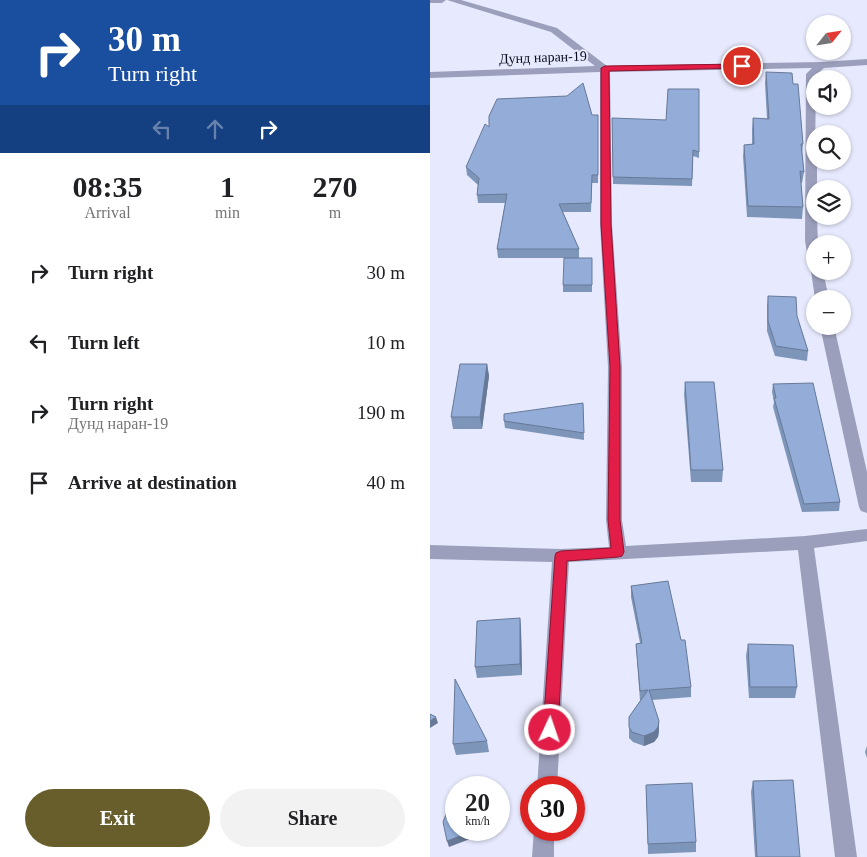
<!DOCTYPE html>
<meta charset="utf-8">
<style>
:root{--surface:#fff;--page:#f2f2f2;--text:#202124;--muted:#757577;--accent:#675e2b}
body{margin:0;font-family:Georgia,serif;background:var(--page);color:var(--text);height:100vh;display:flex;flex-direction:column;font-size:19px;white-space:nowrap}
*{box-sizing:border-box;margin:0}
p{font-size:16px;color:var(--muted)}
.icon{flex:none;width:28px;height:28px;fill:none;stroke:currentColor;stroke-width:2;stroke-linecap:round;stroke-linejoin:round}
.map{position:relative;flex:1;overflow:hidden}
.panel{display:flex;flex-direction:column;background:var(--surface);width:430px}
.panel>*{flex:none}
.top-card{background:#1a4fa0;color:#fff;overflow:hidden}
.needle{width:32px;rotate:60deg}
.buttons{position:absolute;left:376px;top:15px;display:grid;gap:10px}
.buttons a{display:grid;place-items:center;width:45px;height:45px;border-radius:50%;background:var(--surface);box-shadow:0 1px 4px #0004;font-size:25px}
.speed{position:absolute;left:15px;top:776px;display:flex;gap:10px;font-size:25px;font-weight:700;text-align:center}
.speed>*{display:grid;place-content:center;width:65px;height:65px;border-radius:50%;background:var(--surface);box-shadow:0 1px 4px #0004;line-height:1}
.speed small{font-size:12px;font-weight:400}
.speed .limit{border:8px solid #d22;background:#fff;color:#111}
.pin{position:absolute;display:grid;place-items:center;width:42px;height:42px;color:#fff;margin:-21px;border:2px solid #fff;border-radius:50%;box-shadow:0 1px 5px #0007}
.me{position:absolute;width:55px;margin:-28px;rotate:3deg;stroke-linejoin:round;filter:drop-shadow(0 0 4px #0008)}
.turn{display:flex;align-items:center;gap:18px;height:105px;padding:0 25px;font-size:22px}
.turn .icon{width:65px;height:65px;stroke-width:2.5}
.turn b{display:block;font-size:35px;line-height:42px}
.lanes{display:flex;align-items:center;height:48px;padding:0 25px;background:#0003;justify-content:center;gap:25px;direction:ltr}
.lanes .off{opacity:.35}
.eta{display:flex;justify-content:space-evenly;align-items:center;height:85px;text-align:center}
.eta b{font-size:30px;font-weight:600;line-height:35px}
.action{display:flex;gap:10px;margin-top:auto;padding:10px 25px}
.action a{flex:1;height:58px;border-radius:30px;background:var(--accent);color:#fff;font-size:20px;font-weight:600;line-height:58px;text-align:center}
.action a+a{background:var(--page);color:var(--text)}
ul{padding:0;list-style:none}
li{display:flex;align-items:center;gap:15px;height:70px;padding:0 25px}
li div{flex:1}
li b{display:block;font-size:19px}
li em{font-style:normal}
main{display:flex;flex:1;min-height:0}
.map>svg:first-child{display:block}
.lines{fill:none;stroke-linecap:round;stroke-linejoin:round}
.minor{fill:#9c9fbb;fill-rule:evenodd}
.wall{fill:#7e95ba}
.shaded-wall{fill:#677997}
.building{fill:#93add8;stroke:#677997}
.route{fill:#e11d48;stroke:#92132f}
.labels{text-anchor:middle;stroke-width:4;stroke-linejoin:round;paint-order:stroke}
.far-street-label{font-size:14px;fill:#0a0b1b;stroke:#e7eafe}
</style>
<main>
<section class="panel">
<div class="top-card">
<div class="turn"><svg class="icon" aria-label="right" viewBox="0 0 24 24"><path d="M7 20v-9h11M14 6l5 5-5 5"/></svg><div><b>30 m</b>Turn right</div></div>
<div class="lanes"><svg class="icon off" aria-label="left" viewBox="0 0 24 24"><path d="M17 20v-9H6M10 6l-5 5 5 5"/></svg><svg class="icon off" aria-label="ahead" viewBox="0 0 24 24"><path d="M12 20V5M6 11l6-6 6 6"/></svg><svg class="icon" aria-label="right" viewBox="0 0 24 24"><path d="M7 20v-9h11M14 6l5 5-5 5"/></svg></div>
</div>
<div class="eta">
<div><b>08:35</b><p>Arrival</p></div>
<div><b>1</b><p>min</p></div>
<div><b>270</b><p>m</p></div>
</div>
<ul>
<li><svg class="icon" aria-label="right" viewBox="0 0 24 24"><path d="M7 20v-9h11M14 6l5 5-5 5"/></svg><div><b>Turn right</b></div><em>30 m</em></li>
<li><svg class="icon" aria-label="left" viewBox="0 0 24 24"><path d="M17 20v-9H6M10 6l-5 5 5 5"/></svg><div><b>Turn left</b></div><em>10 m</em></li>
<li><svg class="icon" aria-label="right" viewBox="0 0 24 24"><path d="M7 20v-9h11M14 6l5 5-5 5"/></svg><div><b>Turn right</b><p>Дунд наран-19</p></div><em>190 m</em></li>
<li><svg class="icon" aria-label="arrive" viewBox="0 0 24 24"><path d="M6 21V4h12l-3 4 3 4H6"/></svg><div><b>Arrive at destination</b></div><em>40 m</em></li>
</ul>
<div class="action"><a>Exit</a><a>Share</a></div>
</section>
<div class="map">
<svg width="437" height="857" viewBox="0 0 437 857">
<rect width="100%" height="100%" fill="#e7eafe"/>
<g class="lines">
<!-- minor -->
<g class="minor">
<polygon points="0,0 16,0 12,3 0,3"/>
<polygon points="17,0 31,0 127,28 177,66 391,62 437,59 437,65 394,68 386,75 385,161 387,161 387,189 385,189 385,216 387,216 388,244 385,244 385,267 379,263 375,241 376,74 382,68 180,72 182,224 192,367 192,520 196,546 375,536 437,529 437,541 384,548 427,857 405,857 368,550 139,562 127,788 107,788 122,562 0,559 0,545 131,549 179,547 176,520 178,367 170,224 170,72 0,78 0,72 165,66 121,32"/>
<polygon points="382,268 385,268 385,271 393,271 399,299 385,299 381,271"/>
<polygon points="390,326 404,326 437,472 437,513 431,511 429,507"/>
<polygon points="104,830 124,830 124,857 102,857"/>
</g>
</g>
<!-- wall -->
<g class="wall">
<polygon points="336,72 363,84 373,144 372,153 374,172 372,183 371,183 373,207 372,219 317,217 313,156 314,145 322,144 322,129 323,118 337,119 335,83"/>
<polygon points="162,115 168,115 168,183 162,183 161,212 133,212 149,249 149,258 68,258 67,249 75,203 48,203 47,195 48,185 37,175 36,167 59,127"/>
<polygon points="182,118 269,152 269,158 263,156 262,186 183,184"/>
<polygon points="162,258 162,292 133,292 133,285"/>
<polygon points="338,296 367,316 378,351 377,361 345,356 337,331 337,306"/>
<polygon points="57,364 59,376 52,429 23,429 21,417"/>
<polygon points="255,382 293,470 292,482 261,482 254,394"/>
<polygon points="343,384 410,502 409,511 372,512 343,407 344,402 342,392"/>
<polygon points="153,403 154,440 75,428 74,421"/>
<polygon points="201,586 261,687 261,697 222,700 229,731 228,737 224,742 214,746 203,742 199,738 199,717 210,701 206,644 210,643 201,597"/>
<polygon points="90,618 91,629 92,675 47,678 45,667"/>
<polygon points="318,644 367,687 365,698 319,698 316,656"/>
<polygon points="57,741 59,752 26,755 23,744"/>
<polygon points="437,746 437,758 435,752"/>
<polygon points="323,781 370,857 325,857 321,792"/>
<polygon points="216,785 266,842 266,852 218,854"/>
</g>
<!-- shaded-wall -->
<g class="shaded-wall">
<polygon points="57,364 59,376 52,429 50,417"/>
<polygon points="90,618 91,629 92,675 90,664"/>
<polygon points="6,717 8,723 0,728 0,721"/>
<polygon points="229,721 229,731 228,737 224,742 214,746 214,736"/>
<polygon points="42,830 48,830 45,835 40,839 19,847 17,841"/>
</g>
<!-- building -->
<g class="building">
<polygon points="336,72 362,73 363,84 368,84 373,144 371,144 374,172 370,171 373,207 318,206 314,145 324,144 323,118 339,119"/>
<polygon points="153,83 162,115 168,115 168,175 162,175 161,203 129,204 149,249 67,249 77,194 47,195 49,178 36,167 55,124 59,127 59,116 67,99 137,96"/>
<polygon points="238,89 269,89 269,152 263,150 262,179 183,177 182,118 236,120"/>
<polygon points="134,258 162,258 162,285 133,285"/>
<polygon points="338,296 366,297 367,316 378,351 346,346 338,321"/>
<polygon points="30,364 57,364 50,417 21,417"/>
<polygon points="255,382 284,382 293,470 261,470"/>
<polygon points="383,383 410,502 374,504 344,398 346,398 343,384"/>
<polygon points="153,403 154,433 74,421 74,414"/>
<polygon points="238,581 251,640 255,640 261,687 219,690 229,721 228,727 224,732 214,736 202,732 199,727 199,717 218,690 210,691 206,644 212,643 201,586"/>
<polygon points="90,618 90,664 45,667 47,621"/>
<polygon points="318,644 363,645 367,687 320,687"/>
<polygon points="25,679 57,741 23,744"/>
<polygon points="0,714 6,717 0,721"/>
<polygon points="363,780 370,857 327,857 323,781"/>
<polygon points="262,783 266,842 218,844 216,785"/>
<polygon points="26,805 26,830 42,830 38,833 17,841 13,822 18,809"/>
</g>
<!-- route -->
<polygon class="route" points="312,64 316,66 315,68 179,71 181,224 190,367 190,520 194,552 192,556 188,557 137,561 128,730 126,734 120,736 115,734 113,730 125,556 126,553 131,551 181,548 178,520 180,367 171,224 171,68 175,66"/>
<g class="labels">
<!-- far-street labels -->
<g class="far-street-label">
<text transform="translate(113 57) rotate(-2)" y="5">Дунд наран-19</text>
</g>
</g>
</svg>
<div class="buttons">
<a><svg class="needle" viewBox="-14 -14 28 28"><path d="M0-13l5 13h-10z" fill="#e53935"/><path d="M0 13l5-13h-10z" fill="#757577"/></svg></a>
<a><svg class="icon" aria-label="sound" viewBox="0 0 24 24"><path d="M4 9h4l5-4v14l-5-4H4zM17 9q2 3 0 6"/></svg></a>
<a><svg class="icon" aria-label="search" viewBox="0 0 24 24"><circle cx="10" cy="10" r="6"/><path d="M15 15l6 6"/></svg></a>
<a><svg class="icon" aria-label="layers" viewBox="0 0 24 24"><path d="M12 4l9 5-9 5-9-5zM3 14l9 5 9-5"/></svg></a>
<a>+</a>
<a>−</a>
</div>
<div class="speed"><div>20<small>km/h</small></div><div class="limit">30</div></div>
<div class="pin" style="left:312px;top:66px;background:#d93025"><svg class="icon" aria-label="arrive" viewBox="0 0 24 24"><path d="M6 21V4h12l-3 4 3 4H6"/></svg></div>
<svg class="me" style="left:120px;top:730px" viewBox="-20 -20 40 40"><circle r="17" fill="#e11d48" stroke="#fff" stroke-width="3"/><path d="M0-11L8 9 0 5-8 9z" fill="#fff"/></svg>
</div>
</main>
